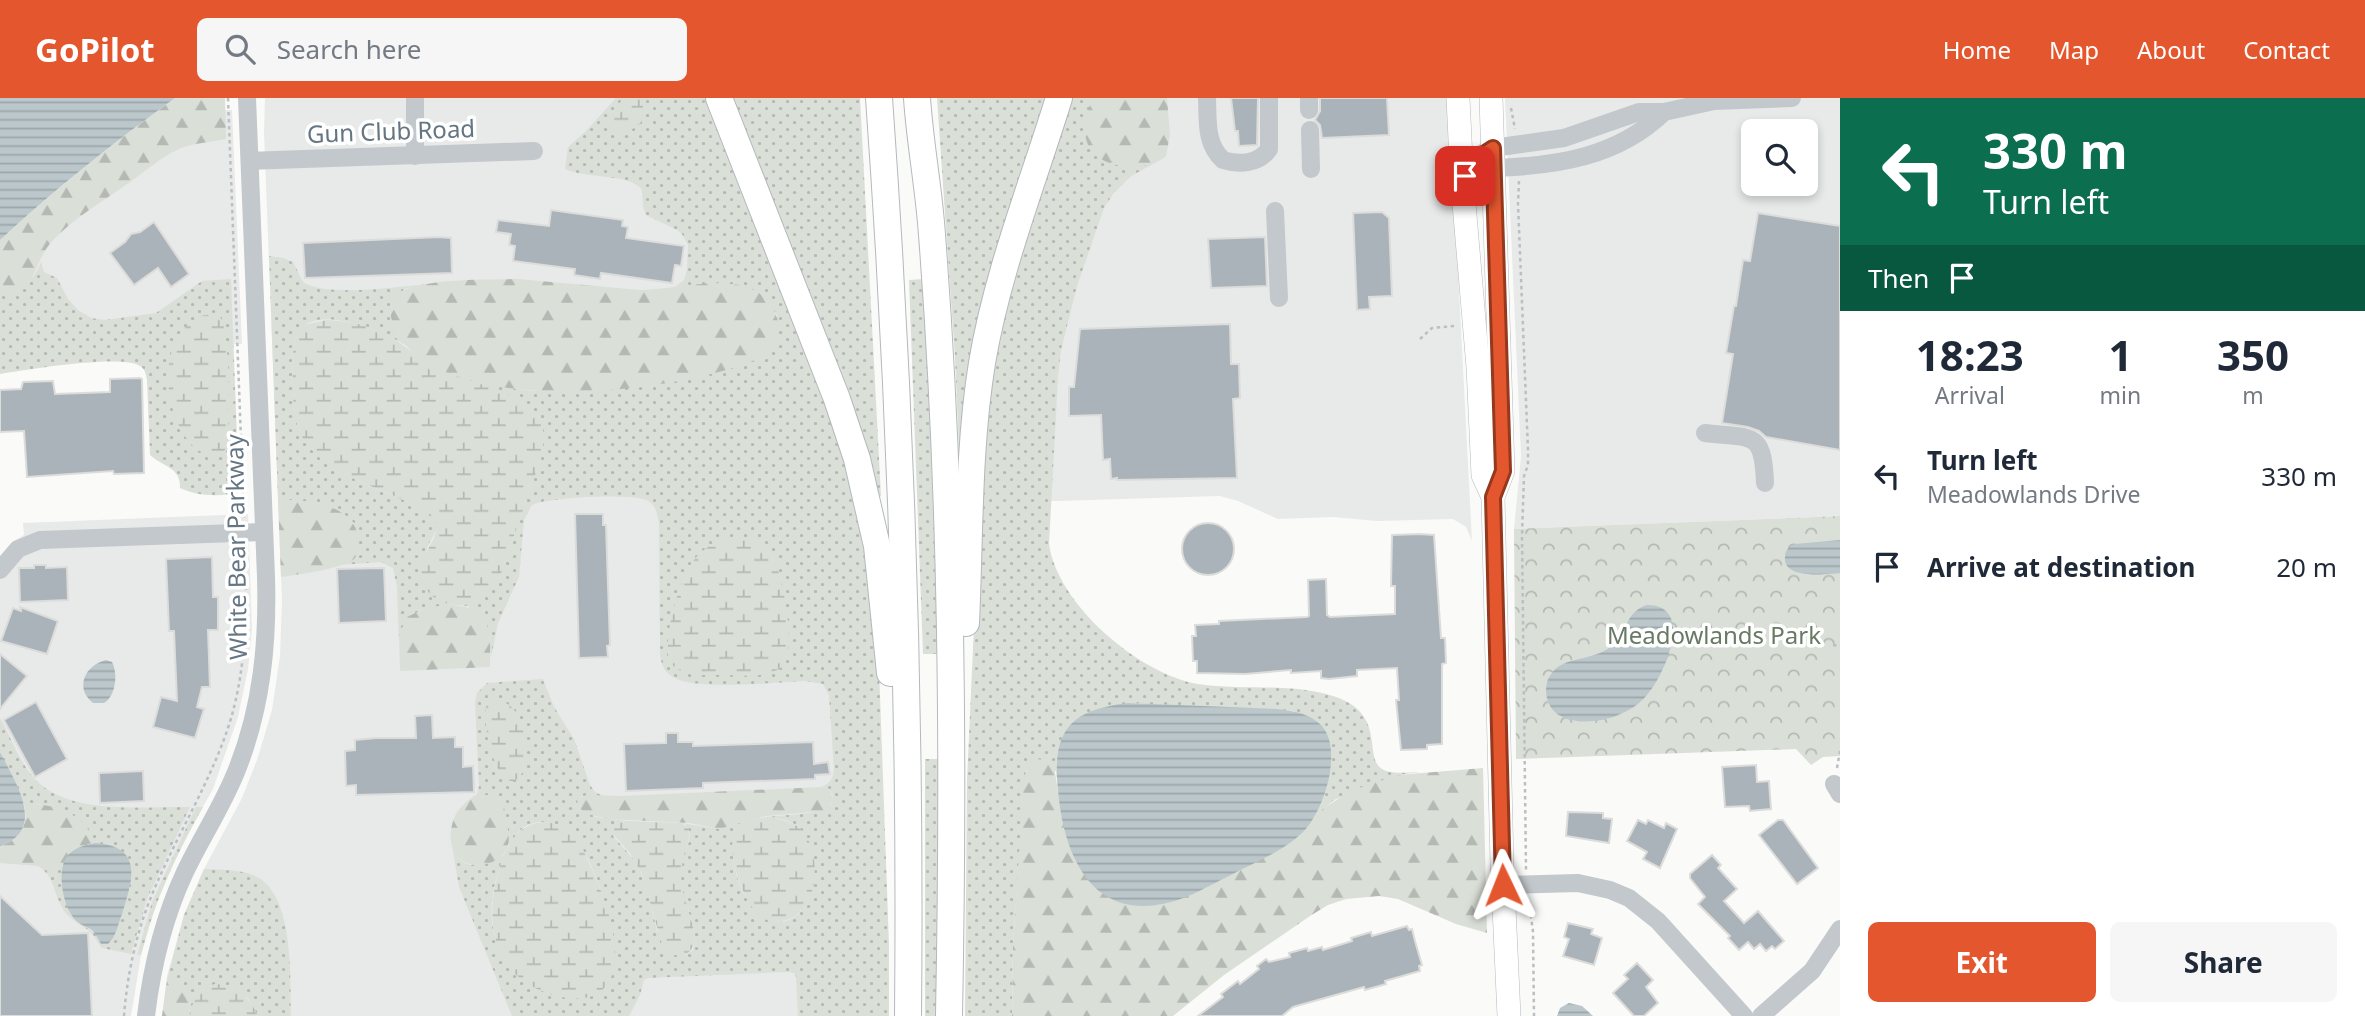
<!DOCTYPE html>
<style>
:root{--surface:#fff;--page:#f6f6f7;--text:#1f2937;--muted:#747a83;--accent:#e4572e}
body{margin:0;font-family:"Noto Sans",sans-serif;background:var(--page);color:var(--text);height:100vh;display:flex;flex-direction:column;font-size:26px;white-space:nowrap}
*{box-sizing:border-box;margin:0}
p{font-size:23px;color:var(--muted)}
.icon{flex:none;width:38px;height:38px;fill:none;stroke:currentColor;stroke-width:2;stroke-linecap:round;stroke-linejoin:round}
.map{position:relative;flex:1;overflow:hidden}
.panel{display:flex;flex-direction:column;background:var(--surface);width:525px}
.panel>*{flex:none}
.hud{background:#0b6e4f;color:#fff;overflow:hidden}
.fabs{position:absolute;left:1741px;top:21px;display:grid;gap:14px}
.fabs a{display:grid;place-items:center;width:77px;height:77px;border-radius:10px;background:var(--surface);box-shadow:0 4px 10px #0003;font-size:35px}
.pin{position:absolute;display:grid;place-items:center;width:60px;height:60px;color:#fff;margin:-30px;border-radius:14px;box-shadow:0 4px 10px #0006}
.me{position:absolute;width:77px;margin:-38px;rotate:358deg;stroke-linejoin:round;filter:drop-shadow(0 0 5px #0008)}
.turn{display:flex;align-items:center;gap:24px;height:147px;padding:0 28px;font-size:32px}
.turn .icon{width:91px;height:91px;stroke-width:2.5}
.turn b{display:block;font-size:49px;line-height:60px}
.then{display:flex;align-items:center;height:66px;padding:0 28px;background:#0003;gap:14px;font-size:26px}
.eta{display:flex;justify-content:space-evenly;align-items:center;height:119px;text-align:center}
.eta b{font-size:42px;font-weight:700;line-height:49px}
.primary-button{display:flex;gap:14px;margin-top:auto;padding:14px 28px}
.primary-button a{flex:1;height:80px;border-radius:10px;background:var(--accent);color:#fff;font-size:28px;font-weight:700;line-height:80px;text-align:center}
.primary-button a+a{background:var(--page);color:var(--text)}
ul{padding:0;list-style:none}
li{display:flex;align-items:center;gap:21px;height:91px;padding:0 28px}
li div{flex:1}
li b{display:block;font-size:26px}
li em{font-style:normal}
header{display:flex;align-items:center;gap:42px;box-sizing:border-box;height:98px;padding:0 35px;background:var(--accent);color:#fff}
header strong{font-size:33px}
nav{display:flex;gap:38px;margin-inline-start:auto;font-size:24px}
.search{width:490px;height:63px;background:var(--page);display:flex;align-items:center;gap:18px;box-sizing:border-box;padding:0 24px;border-radius:10px;color:var(--muted);font-size:26px}
main{display:flex;flex:1;min-height:0}
.map>svg:first-child{display:block}
.built{fill:#e8e9e9;fill-rule:evenodd}
.grass{fill:url(#grass-dots)}
.forest{fill:url(#forest-firs)}
.wetland{fill:url(#wetland-marsh)}
.park{fill:url(#park-crowns)}
.water{fill:url(#water-rules)}
.building{fill:#aab3b9;stroke:#dcdcda;stroke-width:2}
.lines{fill:none;stroke-linecap:round;stroke-linejoin:round}
.major-casing{stroke:#b5babe;stroke-width:24}
.highway-casing{stroke:#b4b9bd;stroke-width:28}
.path{stroke:#bbbfc2;stroke-width:2.5;stroke-dasharray:3.5 3.5;stroke-linecap:butt}
.minor{stroke:#c3c8cc;stroke-width:18}
.major{stroke:#fff;stroke-width:23}
.highway{stroke:#fff;stroke-width:26}
.route-casing{stroke:#94391e;stroke-width:18}
.route{stroke:#e4572e;stroke-width:12}
.labels{text-anchor:middle;stroke-width:7;stroke-linejoin:round;paint-order:stroke}
.street-label{font-size:24px;fill:#657683;stroke:#fff}
.park-label{font-size:24px;fill:#687a64;stroke:#fff}
</style>
<header>
<strong>GoPilot</strong>
<div class="search"><svg class="icon" aria-label="search" viewBox="0 0 24 24"><circle cx="10" cy="10" r="6"/><path d="M15 15l6 6"/></svg>Search here</div>
<nav><a>Home</a><a>Map</a><a>About</a><a>Contact</a></nav>
</header>
<main>
<div class="map">
<svg width="1840" height="918" viewBox="0 0 1840 918">
<defs>
<pattern id="grass-dots" width="8" height="8" patternUnits="userSpaceOnUse" patternTransform="scale(1.75)"><rect width="8" height="8" fill="#dadfd7"/><path d="M2 2h.1M6 6h.1" fill="none" stroke="#b4b9b4" stroke-width="1.8" stroke-linecap="round"/></pattern>
<pattern id="forest-firs" width="22" height="20" patternUnits="userSpaceOnUse" patternTransform="scale(1.75)"><rect width="22" height="20" fill="#dadfd7"/><path d="M5 1l3.5 6h-7zM16 11l3.5 6h-7z" fill="#b4b9b4"/></pattern>
<pattern id="wetland-marsh" width="20" height="14" patternUnits="userSpaceOnUse" patternTransform="scale(1.75)"><rect width="20" height="14" fill="#dadfd7"/><path d="M1 5h8M5 5V1M11 12h8M15 12V8" fill="none" stroke="#b4b9b4"/></pattern>
<pattern id="park-crowns" width="20" height="18" patternUnits="userSpaceOnUse" patternTransform="scale(1.75)"><rect width="20" height="18" fill="#dadfd7"/><path d="M2 6a3 3 0 1 1 6 0M12 15a3 3 0 1 1 6 0" fill="none" stroke="#b4b9b4"/></pattern>
<pattern id="water-rules" width="6" height="5" patternUnits="userSpaceOnUse" patternTransform="scale(1.75)"><rect width="6" height="5" fill="#bbc7cb"/><path d="M0 2.5h6" fill="none" stroke="#9ca6aa"/></pattern>
</defs>
<rect width="100%" height="100%" fill="#fafaf8"/>
<!-- built -->
<g class="built">
<polygon points="265,0 682,0 819,350 882,918 162,918 167,878 184,817 204,771 242,700 257,662 272,612 280,558 282,503 264,34"/>
<polygon points="1082,0 1449,0 1472,443 1466,429 1453,421 1377,423 1333,419 1278,421 1238,403 1220,398 987,405"/>
<path d="M1505 0H1840V418L1514 431 1521 358ZM1754 33H1806V86H1754Z"/>
<polygon points="232,12 242,246 0,255 0,122 104,16"/>
<polygon points="248,416 252,531 248,571 238,619 213,691 179,751 156,806 141,857 131,918 0,918 0,757 39,755 0,631 0,458 12,444 24,437 23,425"/>
</g>
<!-- grass -->
<g class="grass">
<path d="M616 0H709L860 394 879 570 889 847V918H798L796 879 794 875 788 874 648 880 644 882 640 897 629 918H512L459 789 452 748C454 757 461 765 471 767L504 757 507 752C481 806 485 864 542 893L615 853C612 823 593 753 568 733 561 727 552 725 543 724 525 724 518 733 509 747L506 720 499 700 486 697 467 703 477 696 479 688 475 604 477 595 487 585 543 581 554 609 574 641 590 687 595 694 603 698H582L577 703 595 719 627 723 620 724 613 738 637 765 647 791 657 833 686 857 693 852 695 842C693 817 677 793 681 767 684 753 696 739 685 726L681 725 719 731 742 724C717 746 746 837 789 822 819 811 821 746 797 728 783 718 766 720 750 722 774 715 814 720 831 707L833 698 829 691 821 689C830 686 833 681 834 671L829 597 823 586 805 583C777 584 700 592 677 581 665 576 661 568 660 555L659 425C657 415 656 406 646 402 631 395 547 399 532 407L524 422 519 479 498 525 491 559 490 539 468 508 459 507C477 506 490 495 499 481L540 363 543 333 538 318 520 303 459 279 508 290 533 293 664 285 754 262 777 218C751 171 703 187 660 193L675 189 684 182 687 172 688 147 682 136 677 132 646 117 643 109 642 92C631 75 585 81 565 71L568 49 586 33Z"/>
<polygon points="731,0 860,0 881,398 879,399 874,376"/>
<polygon points="937,0 1050,0 960,373 955,260"/>
<path d="M1068 0H1092C1084 35 1078 59 1122 65 1133 66 1144 68 1155 65L1131 78 1113 96 1104 110 1077 188 1061 252 1058 279 1049 446C1057 506 1139 576 1198 586 1243 593 1292 584 1336 599 1387 617 1363 659 1382 671 1391 677 1408 674 1419 674L1398 677 1334 702 1313 721 1323 699 1294 613 1128 605 1057 666 1058 693 1056 673 1026 672 1013 846 1012 918H965L967 682 983 331 1002 218Z"/>
<path d="M269 158 283 160 293 164 303 184C328 200 400 188 431 186L404 191 390 215 397 235 406 247C385 235 321 206 301 231 290 244 293 272 293 288 294 307 294 329 306 344 332 378 382 392 421 409 449 427 434 430 427 451 424 461 425 474 423 485L433 498 451 507 420 512 399 537V546L397 489 393 470 381 464 338 467 356 459 354 425C332 405 307 402 278 402Z"/>
<path d="M41 164 44 174 57 180 68 201 78 212 91 220 105 222 156 215 202 183 231 181 239 395C220 398 198 399 180 390 181 369 163 369 150 357L147 282C146 276 145 271 140 268 120 256 26 272 0 276V196C21 197 33 183 41 164Z"/>
<polygon points="924,181 940,556 923,556 909,182"/>
<path d="M0 620C11 639 19 664 35 681 69 718 144 708 190 709L147 801 131 856 102 850C98 846 96 840 92 836 82 826 70 823 63 811 52 793 55 774 33 766L63 770V789L71 816 79 825 95 835 101 846 111 843 130 791 116 749 95 745 85 727 40 706 24 707 0 654Z"/>
<polygon points="925,661 941,661 938,918 925,918"/>
<path d="M196 709H203C176 757 154 804 141 857H137L152 804Z"/>
<path d="M204 771C220 772 238 771 253 777 295 793 290 881 291 918H258L248 900 216 886C200 890 193 903 189 918 191 900 189 880 167 882L184 817Z"/>
</g>
<!-- forest -->
<g class="forest">
<path d="M175 0H225L226 41C211 44 193 45 179 51 163 58 148 71 134 81 106 102 72 120 49 147 32 168 37 197 0 196V142C55 92 114 44 175 0Z"/>
<path d="M1092 0H1167L1170 37 1166 58C1147 76 1096 72 1087 44 1082 31 1088 13 1092 0Z"/>
<path d="M518 181 640 192C681 193 759 164 777 220 782 235 775 248 764 258 688 295 458 321 402 242 393 229 386 213 393 198 418 179 487 182 518 181Z"/>
<path d="M278 402C305 401 355 406 358 440 359 447 360 455 354 461 345 470 296 477 281 479Z"/>
<path d="M451 507C493 509 491 535 490 569L400 573 399 537 407 519 428 509Z"/>
<polygon points="1035,661 1046,662 1054,667 1061,715 1157,807 1196,794 1279,752 1324,710 1350,693 1398,677 1483,670 1487,835 1456,826 1398,801 1379,798 1346,801 1328,807 1310,818 1224,877 1173,918 1012,918 1013,846 1024,681 1028,667"/>
<polygon points="821,689 829,691 833,701 829,709 823,713 765,718 719,731 690,725 609,721 587,716 577,708 578,701 586,697 622,698"/>
<path d="M492 697 499 700C505 708 506 717 507 726 508 733 510 740 508 747 502 771 454 778 451 742 450 733 452 724 456 716 464 702 476 697 492 697Z"/>
<path d="M29 706C57 706 86 717 95 745L88 746 64 766 63 770 0 765V748C20 741 29 728 24 707Z"/>
<path d="M167 882C190 880 191 900 189 918H162Z"/>
</g>
<!-- wetland -->
<g class="wetland">
<path d="M624 0H641L643 9 641 24C634 34 615 38 606 29V21Z"/>
<path d="M204 217C210 217 216 215 220 219 230 229 232 338 225 352 181 384 134 244 204 217Z"/>
<path d="M327 222C343 223 359 225 374 231 399 241 416 259 439 271 467 285 516 291 536 316 547 329 544 347 540 363L499 481C494 489 490 496 482 501 460 514 427 506 421 479 416 455 450 435 430 416 420 407 404 403 392 397 359 383 307 365 297 326 293 312 293 297 293 283 292 266 291 240 304 227Z"/>
<path d="M745 439C755 440 763 442 769 450 781 467 799 555 782 569 766 581 737 577 718 577 700 577 681 579 669 563 663 537 680 474 700 455 712 444 729 441 745 439Z"/>
<path d="M499 602C526 610 529 649 524 672 501 714 479 624 487 605Z"/>
<path d="M771 720C783 722 796 724 804 735 823 760 818 820 780 823 773 824 766 823 760 818 743 805 720 742 740 726 748 720 761 721 771 720Z"/>
<path d="M627 723 681 725 688 729C692 747 681 760 681 778 682 800 693 820 695 842 692 860 675 862 663 850L642 776 630 755 612 735 614 726Z"/>
<path d="M546 724C555 726 564 728 571 734 581 744 586 759 592 771 605 801 637 880 592 898 578 903 563 900 550 896 490 877 484 820 500 768 508 744 519 725 546 724Z"/>
<path d="M216 886C238 888 249 899 258 918H189C193 902 200 890 216 886Z"/>
</g>
<!-- park -->
<polygon class="park" points="1840,418 1840,658 1823,659 1811,667 1796,651 1516,661 1514,431"/>
<!-- water -->
<g class="water">
<path d="M0 0H175C114 44 55 91 0 142Z"/>
<path d="M1840 442V475C1826 476 1783 482 1785 459 1785 452 1789 449 1795 446Z"/>
<path d="M1647 507C1696 507 1664 578 1647 597 1639 607 1628 613 1616 618 1594 626 1554 629 1547 600 1545 591 1546 582 1552 575 1564 558 1593 563 1610 549 1626 536 1626 513 1647 507Z"/>
<path d="M106 562 112 564C118 575 116 598 104 605H93C74 590 85 567 106 562Z"/>
<path d="M1128 605 1277 611C1293 613 1309 615 1321 627 1344 651 1324 714 1302 735 1282 754 1253 765 1229 778 1210 787 1191 799 1171 804 1093 825 1064 759 1058 693 1052 634 1068 612 1128 605Z"/>
<path d="M0 654C15 684 48 732 0 748Z"/>
<path d="M95 745C144 748 133 783 122 816 118 826 116 839 108 846H101C98 841 96 836 92 832 85 828 78 826 73 819 63 806 57 775 66 760 72 750 85 747 95 745Z"/>
<polygon points="1569,905 1582,908 1593,918 1557,918 1560,910"/>
</g>
<!-- building -->
<g class="building">
<polygon points="1231,0 1258,0 1257,47 1239,48 1238,33 1235,33"/>
<polygon points="1320,0 1387,0 1389,37 1322,40 1320,27 1315,22 1320,13"/>
<polygon points="551,112 623,122 622,128 628,129 626,140 684,148 681,168 675,167 672,185 601,175 600,181 574,177 575,171 513,163 515,148 509,147 511,136 496,134 498,122 549,128"/>
<polygon points="1382,114 1389,120 1392,198 1369,199 1370,211 1357,212 1353,115"/>
<polygon points="1758,115 1840,128 1840,352 1766,339 1759,333 1748,329 1722,325 1733,256 1726,255 1734,208 1736,208 1743,162 1750,163"/>
<polygon points="154,124 189,176 171,189 158,170 134,187 110,155 125,144 131,136 140,134"/>
<polygon points="439,139 451,140 452,175 305,180 303,145"/>
<polygon points="1265,139 1267,188 1211,190 1208,141"/>
<polygon points="1230,226 1231,266 1239,266 1240,300 1233,301 1237,380 1117,382 1117,380 1111,381 1110,361 1103,362 1101,317 1069,318 1069,289 1074,289 1080,231"/>
<polygon points="140,280 142,281 144,375 114,376 113,373 27,379 24,333 0,334 0,292 21,291 23,284 53,283 55,296 110,294 110,281"/>
<polygon points="575,416 603,416 603,427 606,427 610,547 607,548 608,559 579,560"/>
<circle cx="1208" cy="451" r="26"/>
<polygon points="1419,436 1434,437 1441,540 1445,540 1446,565 1442,566 1442,646 1427,647 1427,651 1401,652 1396,602 1399,602 1397,570 1357,572 1357,578 1329,581 1321,580 1321,573 1291,575 1291,572 1245,576 1197,575 1197,563 1193,563 1192,538 1196,538 1195,527 1219,526 1219,523 1307,519 1309,518 1308,482 1326,481 1327,517 1330,519 1395,516 1395,488 1391,488 1392,437"/>
<polygon points="212,459 213,499 218,499 218,532 208,532 210,589 202,589 197,609 204,611 195,640 153,629 161,599 177,603 174,533 169,533 166,461"/>
<polygon points="34,467 46,467 46,470 67,469 68,502 20,504 19,470 34,470"/>
<polygon points="384,470 386,523 339,525 337,471"/>
<polygon points="20,509 58,523 47,556 1,543 13,510 21,513"/>
<polygon points="0,556 27,578 0,611"/>
<polygon points="36,604 67,661 35,679 4,622"/>
<polygon points="432,617 433,640 455,639 455,649 463,649 463,669 473,668 474,694 356,697 356,687 346,688 345,653 355,652 355,642 376,640 416,640 415,618"/>
<polygon points="666,635 678,635 678,644 693,644 693,648 813,644 814,666 828,664 830,676 815,677 815,681 703,685 703,690 626,693 624,646 666,645"/>
<polygon points="1756,667 1757,684 1769,683 1771,711 1750,713 1749,708 1725,709 1722,669"/>
<polygon points="143,673 144,703 100,705 99,675"/>
<polygon points="1568,714 1603,715 1603,720 1612,721 1609,745 1566,738"/>
<polygon points="1638,722 1646,726 1648,722 1664,730 1666,725 1677,731 1660,770 1643,761 1647,754 1627,743"/>
<polygon points="1778,722 1783,722 1818,770 1797,786 1759,737"/>
<polygon points="1712,757 1721,767 1718,770 1737,791 1724,803 1744,825 1758,813 1784,843 1775,851 1772,848 1766,853 1760,846 1754,851 1748,844 1739,852 1728,840 1730,838 1698,806 1705,799 1690,780 1690,776"/>
<polygon points="0,798 42,837 88,835 92,918 0,918"/>
<polygon points="1568,825 1593,831 1591,836 1602,840 1594,867 1563,858 1569,841 1564,839"/>
<polygon points="1407,828 1409,832 1412,831 1415,843 1422,867 1419,868 1420,873 1385,883 1386,886 1365,892 1364,889 1293,909 1282,918 1198,918 1223,899 1221,896 1238,883 1240,886 1259,871 1257,868 1266,861 1269,864 1290,859 1289,855 1307,850 1308,853 1322,849 1323,852 1352,843 1351,840 1371,834 1372,838"/>
<polygon points="1637,865 1653,882 1646,889 1658,905 1644,918 1634,918 1613,895 1628,881 1624,877"/>
</g>
<g class="lines">
<defs>
<g id="major">
<polyline points="1458,0 1462,82 1478,269 1483,377 1493,399 1502,766 1509,918"/>
<polyline points="1491,0 1503,373 1493,399"/>
</g>
<g id="highway">
<polyline points="719,0 837,301 857,361 877,448 890,575"/>
<path d="M879 0C901 305 911 612 908 918"/>
<path d="M917 0C920 46 929 91 932 137 952 396 954 657 949 918"/>
<path d="M966 525C970 439 968 351 982 265 997 175 1032 87 1059 0"/>
</g>
</defs>
<!-- major casing -->
<use href="#major" class="major-casing"/>
<!-- highway casing -->
<use href="#highway" class="highway-casing"/>
<!-- path -->
<g class="path">
<polyline points="228,0 244,420"/>
<polyline points="1511,10 1515,31"/>
<polyline points="1519,83 1518,106 1528,352 1528,367 1524,378 1522,437 1526,772"/>
<polyline points="1420,241 1432,230 1454,228"/>
<polyline points="1833,547 1840,548"/>
<polyline points="1837,670 1840,653"/>
<polyline points="1529,803 1533,834 1534,918"/>
<path d="M124 918C127 878 136 836 151 799 174 742 208 689 228 630 247 572 247 511 245 451"/>
</g>
<!-- minor -->
<g class="minor">
<path d="M1207 0C1208 22 1205 46 1223 62 1239 67 1259 66 1269 51V0"/>
<polyline points="1309,0 1309,12"/>
<polyline points="1310,32 1311,71"/>
<polyline points="415,58 415,0"/>
<polyline points="250,63 534,53"/>
<path d="M1494 70C1556 68 1618 59 1664 14"/>
<path d="M1464 84C1467 68 1477 56 1493 50L1564 40 1639 14H1664L1714 3 1792 0"/>
<polyline points="1275,113 1279,200"/>
<path d="M1705 335C1752 341 1763 331 1765 385"/>
<polyline points="0,472 18,451 40,442 264,434"/>
<polyline points="1834,686 1840,696"/>
<polyline points="1503,787 1578,785 1610,792 1629,800 1658,823 1744,918"/>
<path d="M146 918C152 868 164 819 185 774 202 738 224 706 238 669 262 607 268 544 266 479L247 0"/>
<polyline points="1761,918 1812,873 1840,831"/>
</g>
<!-- major -->
<use href="#major" class="major"/>
<!-- highway -->
<use href="#highway" class="highway"/>
</g>
<g class="lines">
<defs>
<polyline id="route" points="1465,78 1475,62 1493,50 1503,373 1493,399 1503,787"/>
</defs>
<!-- route casing -->
<use href="#route" class="route-casing"/>
<!-- route -->
<use href="#route" class="route"/>
</g>
<g class="labels">
<!-- street labels -->
<g class="street-label">
<text transform="translate(391 34) rotate(-2)" y="8">Gun Club Road</text>
<text transform="translate(237 449) rotate(-91)" y="8">White Bear Parkway</text>
</g>
<!-- park labels -->
<g class="park-label">
<text x="1714" y="546">Meadowlands Park</text>
</g>
</g>
</svg>
<div class="fabs">
<a><svg class="icon" aria-label="search" viewBox="0 0 24 24"><circle cx="10" cy="10" r="6"/><path d="M15 15l6 6"/></svg></a>
</div>
<div class="pin" style="left:1465px;top:78px;background:#d93025"><svg class="icon" aria-label="arrive" viewBox="0 0 24 24"><path d="M6 21V4h12l-3 4 3 4H6"/></svg></div>
<svg class="me" style="left:1503px;top:787px" viewBox="-20 -20 40 40"><path d="M0-17L14 15 0 8-14 15z" fill="#e4572e" stroke="#fff" stroke-width="4"/></svg>
</div>
<section class="panel">
<div class="hud">
<div class="turn"><svg class="icon" aria-label="left" viewBox="0 0 24 24"><path d="M17 20v-9H6M10 6l-5 5 5 5"/></svg><div><b>330 m</b>Turn left</div></div>
<div class="then">Then<svg class="icon" aria-label="arrive" viewBox="0 0 24 24"><path d="M6 21V4h12l-3 4 3 4H6"/></svg></div>
</div>
<div class="eta">
<div><b>18:23</b><p>Arrival</p></div>
<div><b>1</b><p>min</p></div>
<div><b>350</b><p>m</p></div>
</div>
<ul>
<li><svg class="icon" aria-label="left" viewBox="0 0 24 24"><path d="M17 20v-9H6M10 6l-5 5 5 5"/></svg><div><b>Turn left</b><p>Meadowlands Drive</p></div><em>330 m</em></li>
<li><svg class="icon" aria-label="arrive" viewBox="0 0 24 24"><path d="M6 21V4h12l-3 4 3 4H6"/></svg><div><b>Arrive at destination</b></div><em>20 m</em></li>
</ul>
<div class="primary-button"><a>Exit</a><a>Share</a></div>
</section>
</main>
